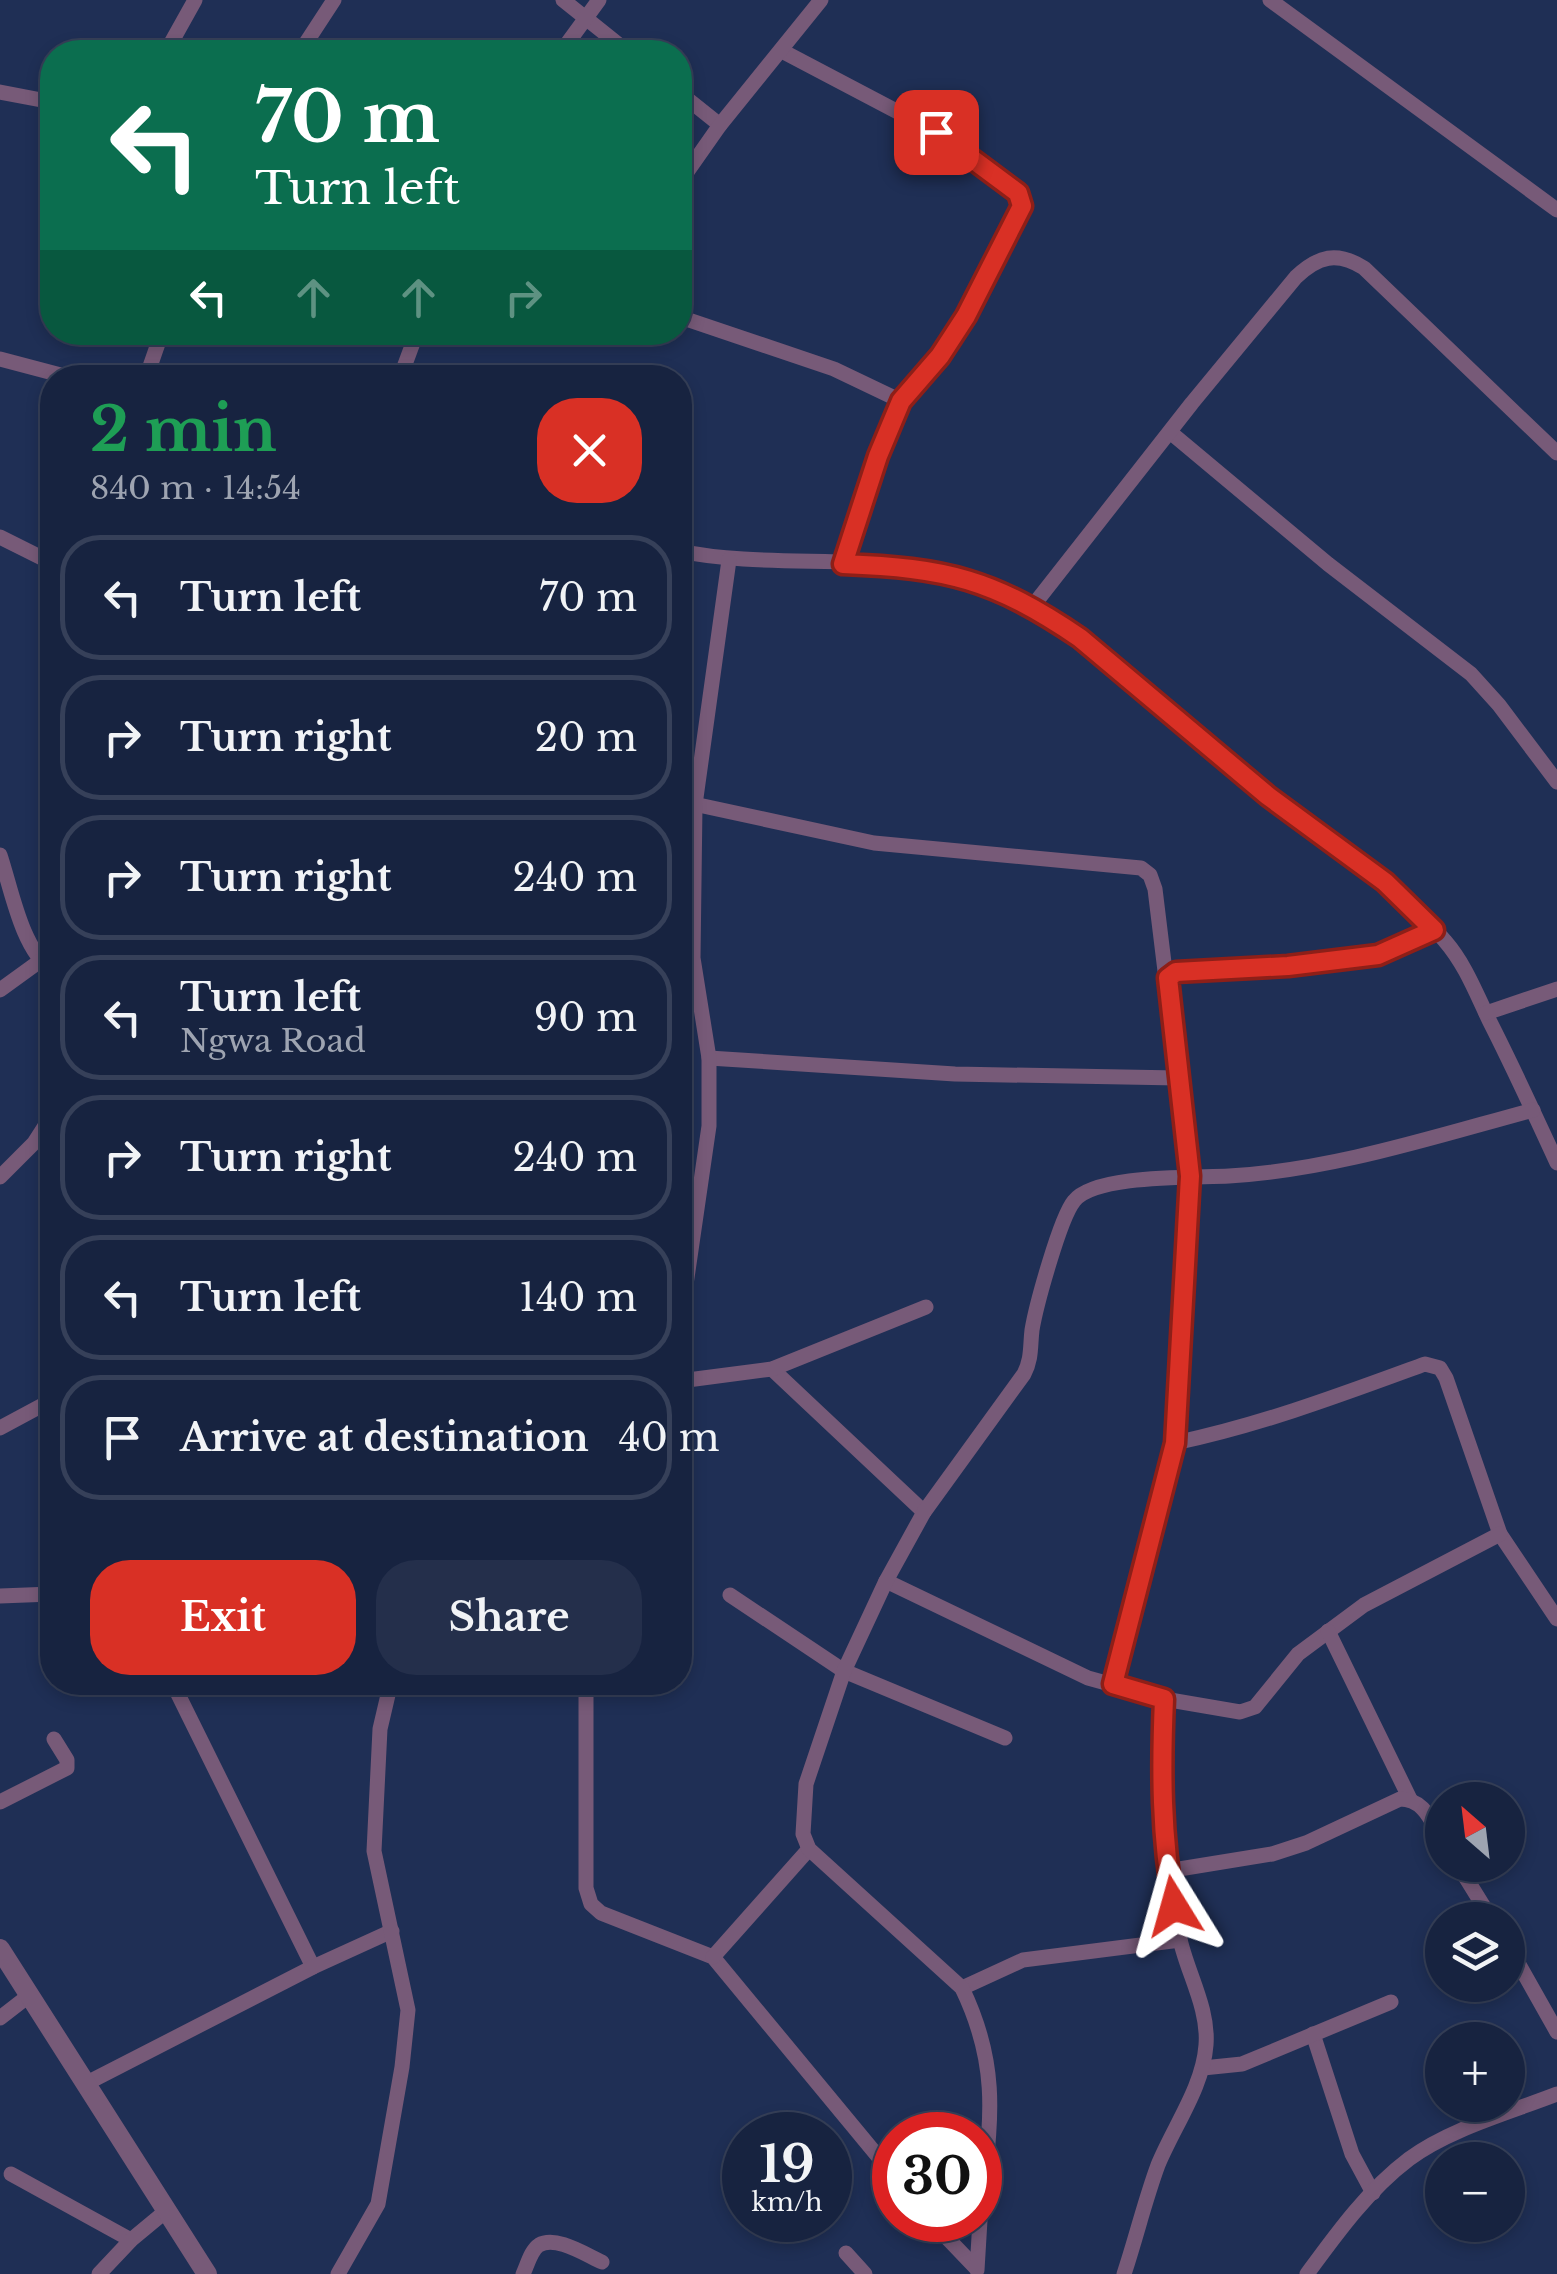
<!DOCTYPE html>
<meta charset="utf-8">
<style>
:root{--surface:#172340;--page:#242f4b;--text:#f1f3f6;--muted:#9ea4b1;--line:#364059;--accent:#d93025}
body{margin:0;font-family:"Libre Baskerville",serif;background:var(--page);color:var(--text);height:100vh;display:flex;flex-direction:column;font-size:38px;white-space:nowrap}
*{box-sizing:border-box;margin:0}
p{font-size:32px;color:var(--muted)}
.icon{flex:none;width:55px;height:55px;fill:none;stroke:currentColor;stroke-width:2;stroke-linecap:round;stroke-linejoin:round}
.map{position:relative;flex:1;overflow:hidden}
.details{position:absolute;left:40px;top:365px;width:652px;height:1330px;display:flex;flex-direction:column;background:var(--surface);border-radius:40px;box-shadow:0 5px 15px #0003,0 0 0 2px var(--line)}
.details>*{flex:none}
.hud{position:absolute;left:40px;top:40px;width:652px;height:305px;border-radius:40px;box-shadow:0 5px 15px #0003,0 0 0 2px var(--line);background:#0b6e4f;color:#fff;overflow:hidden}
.needle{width:65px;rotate:332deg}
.fabs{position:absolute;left:1425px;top:1782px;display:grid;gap:20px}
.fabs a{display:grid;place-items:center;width:100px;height:100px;border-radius:50%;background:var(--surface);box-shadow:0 5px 15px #0003,0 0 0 2px var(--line);font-size:50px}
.speed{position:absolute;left:722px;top:2112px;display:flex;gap:20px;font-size:50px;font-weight:700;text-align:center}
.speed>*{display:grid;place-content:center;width:130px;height:130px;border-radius:50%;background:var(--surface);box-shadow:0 5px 15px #0003,0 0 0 2px var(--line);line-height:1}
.speed small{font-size:25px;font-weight:400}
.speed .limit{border:15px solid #d22;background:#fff;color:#111}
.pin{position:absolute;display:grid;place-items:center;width:85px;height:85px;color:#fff;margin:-42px;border-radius:20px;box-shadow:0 5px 15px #0006}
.me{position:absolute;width:110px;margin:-55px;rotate:352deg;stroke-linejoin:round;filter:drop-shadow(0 0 8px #0008)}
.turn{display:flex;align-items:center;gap:35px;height:210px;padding:0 50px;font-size:45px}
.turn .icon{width:130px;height:130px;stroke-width:2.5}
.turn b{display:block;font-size:70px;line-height:85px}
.lanes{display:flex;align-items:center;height:95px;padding:0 50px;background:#0003;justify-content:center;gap:50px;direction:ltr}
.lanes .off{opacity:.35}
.round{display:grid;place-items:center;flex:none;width:105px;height:105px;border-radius:40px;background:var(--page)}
.summary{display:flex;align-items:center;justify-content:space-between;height:170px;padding:0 50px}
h1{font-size:60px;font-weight:800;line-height:75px;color:#1e9e55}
.action{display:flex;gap:20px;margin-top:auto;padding:20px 50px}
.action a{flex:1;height:115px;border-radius:40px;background:var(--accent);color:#fff;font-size:40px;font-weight:800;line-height:115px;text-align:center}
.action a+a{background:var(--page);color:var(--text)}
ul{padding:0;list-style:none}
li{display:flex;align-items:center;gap:30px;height:125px;margin:0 20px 15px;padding:0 30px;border:5px solid var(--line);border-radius:40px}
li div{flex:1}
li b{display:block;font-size:38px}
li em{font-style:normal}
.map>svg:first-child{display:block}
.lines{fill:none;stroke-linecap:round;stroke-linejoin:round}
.minor{stroke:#775a78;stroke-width:15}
.tertiary{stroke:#775a78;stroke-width:20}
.route-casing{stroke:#8d1f18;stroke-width:25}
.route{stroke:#d93025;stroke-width:18}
</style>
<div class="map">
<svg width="1557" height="2274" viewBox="0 0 1557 2274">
<rect width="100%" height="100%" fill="#1f2f55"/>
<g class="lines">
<!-- minor -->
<g class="minor">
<polyline points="563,0 628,52"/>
<polyline points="1270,0 1557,210"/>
<path d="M782 51 936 132 990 170 1022 199C1022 228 960 330 940 356 928 372 910 386 900 403 873 451 861 511 843 564"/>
<polyline points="166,52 195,0"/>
<polyline points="300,52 334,0"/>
<polyline points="561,52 599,0"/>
<polyline points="0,92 52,102"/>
<polyline points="680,93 720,125"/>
<polyline points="680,182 720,125 821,0"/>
<polyline points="680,317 834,369 901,401"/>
<polyline points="0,359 72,378"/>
<polyline points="146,378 162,332"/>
<polyline points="400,378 417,332"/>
<polyline points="1170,432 1328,564 1471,674 1499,705 1557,782"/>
<polyline points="0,537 52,563"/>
<path d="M680 551C773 571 891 549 980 582 1081 620 1180 725 1264 793 1325 843 1394 879 1445 941 1465 964 1476 993 1489 1020 1513 1067 1535 1115 1557 1163"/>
<path d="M1032 607 1192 403 1296 277C1318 256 1337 251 1364 268L1557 453"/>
<polyline points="680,801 874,843 1141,868 1150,875 1155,889 1190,1176 1186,1296 1175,1443 1113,1684"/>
<path d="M0 855C12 891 21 947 52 971"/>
<polyline points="1168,978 1176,972 1288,966 1379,955 1435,930"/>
<polyline points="0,990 40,961"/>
<polyline points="1486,1013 1557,989"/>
<polyline points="709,1058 955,1074 1178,1078"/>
<polyline points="0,1177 34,1143 52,1115"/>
<polyline points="680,1326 709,1126 709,1058 693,958 695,805 729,560"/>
<polyline points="772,1369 924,1512"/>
<polyline points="680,1381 772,1369 926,1307"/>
<polyline points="0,1428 52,1400"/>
<path d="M1175 1443C1261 1425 1343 1394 1425 1364L1440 1368 1446 1378 1500 1534 1557 1619"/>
<polyline points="886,1581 1088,1678 1164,1699 1240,1712 1255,1707 1298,1654 1364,1605 1500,1534"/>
<polyline points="730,1595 844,1671 1005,1738"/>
<polyline points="0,1596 52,1594"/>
<polyline points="1328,1631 1410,1799"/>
<polyline points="172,1682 313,1967"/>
<polyline points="586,1682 586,1888 591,1904 601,1913 713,1957 895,2177"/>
<polyline points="0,1802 67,1768 67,1760 54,1739"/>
<polyline points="1458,1865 1492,1920"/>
<path d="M1167 1871 1272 1854 1306 1843 1400 1799C1424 1799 1431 1821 1442 1839"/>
<polyline points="1508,1945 1557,2032"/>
<polyline points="713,1957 809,1849"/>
<polyline points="962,1988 1023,1960 1180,1940"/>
<polyline points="0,2018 31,1994"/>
<polyline points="1313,2034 1352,2154 1373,2193"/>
<polyline points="1203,2068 1242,2064 1391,2002"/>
<polyline points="87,2083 313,1967 392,1931"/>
<polyline points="11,2174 131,2240"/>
<path d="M980 2218C989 2129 1003 2073 962 1988L809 1849 803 1834 806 1784 844 1671 886 1581 924 1512 1024 1374C1032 1358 1030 1347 1032 1330 1036 1306 1060 1218 1074 1201 1095 1174 1195 1178 1229 1176 1332 1170 1433 1137 1533 1110"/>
<polyline points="930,2220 975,2267"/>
<polyline points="846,2253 865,2274"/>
<polyline points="977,2270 980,2220"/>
<polyline points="99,2274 131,2240 166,2211"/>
<polyline points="338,2274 378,2204 402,2067 408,2010 374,1851 380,1729 391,1682"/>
<path d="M523 2274C527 2266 531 2250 539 2245 556 2235 586 2255 602 2262"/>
<path d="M1124 2274C1136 2238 1145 2200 1158 2165 1174 2126 1203 2087 1206 2045 1209 2007 1186 1971 1179 1935 1163 1856 1161 1779 1164 1699"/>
<path d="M1307 2274C1337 2233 1368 2190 1409 2159 1449 2129 1511 2112 1557 2094"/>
</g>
<!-- tertiary -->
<polyline class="tertiary" points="0,1949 207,2274"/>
</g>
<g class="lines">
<defs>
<path id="route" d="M936 132 1018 193 1022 206 966 316 940 356 901 401 878 456 843 564C947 568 993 579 1080 638L1268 796 1385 882 1434 930 1378 955 1288 966 1176 972 1168 978 1190 1176 1175 1443 1113 1684 1164 1699C1161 1768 1161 1837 1174 1906"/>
</defs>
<!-- route casing -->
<use href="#route" class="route-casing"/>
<!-- route -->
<use href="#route" class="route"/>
</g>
</svg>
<div class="fabs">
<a><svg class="needle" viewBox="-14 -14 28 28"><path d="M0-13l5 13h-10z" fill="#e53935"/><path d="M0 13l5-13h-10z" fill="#9ea4b1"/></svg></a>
<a><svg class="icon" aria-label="layers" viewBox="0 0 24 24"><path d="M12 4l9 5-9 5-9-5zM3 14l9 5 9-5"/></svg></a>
<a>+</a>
<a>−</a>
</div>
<div class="speed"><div>19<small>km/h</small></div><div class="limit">30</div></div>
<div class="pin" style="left:936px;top:132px;background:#d93025"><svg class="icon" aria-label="arrive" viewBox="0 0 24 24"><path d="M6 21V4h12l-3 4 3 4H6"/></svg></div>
<svg class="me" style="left:1174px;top:1906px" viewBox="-20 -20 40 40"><path d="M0-17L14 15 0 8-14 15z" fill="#d93025" stroke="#fff" stroke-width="4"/></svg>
<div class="hud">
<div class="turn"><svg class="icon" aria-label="left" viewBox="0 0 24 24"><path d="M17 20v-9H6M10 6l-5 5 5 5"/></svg><div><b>70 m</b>Turn left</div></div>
<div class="lanes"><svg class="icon" aria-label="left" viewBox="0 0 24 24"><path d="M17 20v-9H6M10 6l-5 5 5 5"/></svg><svg class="icon off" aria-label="ahead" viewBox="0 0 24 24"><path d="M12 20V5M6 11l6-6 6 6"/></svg><svg class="icon off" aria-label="ahead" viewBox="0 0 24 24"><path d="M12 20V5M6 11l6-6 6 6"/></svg><svg class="icon off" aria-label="right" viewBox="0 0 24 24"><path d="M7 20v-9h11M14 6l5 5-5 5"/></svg></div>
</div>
<section class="details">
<div class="summary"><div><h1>2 min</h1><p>840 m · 14:54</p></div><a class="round" style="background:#d93025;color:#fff"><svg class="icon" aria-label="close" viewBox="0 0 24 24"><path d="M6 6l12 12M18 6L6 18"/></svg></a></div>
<ul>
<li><svg class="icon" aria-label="left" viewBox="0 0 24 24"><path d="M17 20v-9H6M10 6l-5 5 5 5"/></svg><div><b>Turn left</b></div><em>70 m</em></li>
<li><svg class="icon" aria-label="right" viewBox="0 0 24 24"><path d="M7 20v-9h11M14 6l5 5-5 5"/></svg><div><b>Turn right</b></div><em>20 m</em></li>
<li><svg class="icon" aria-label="right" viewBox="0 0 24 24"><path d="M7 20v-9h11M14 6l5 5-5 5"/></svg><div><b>Turn right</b></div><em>240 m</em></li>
<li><svg class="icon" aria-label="left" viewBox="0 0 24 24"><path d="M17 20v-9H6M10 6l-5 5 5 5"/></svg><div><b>Turn left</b><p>Ngwa Road</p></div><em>90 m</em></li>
<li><svg class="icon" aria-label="right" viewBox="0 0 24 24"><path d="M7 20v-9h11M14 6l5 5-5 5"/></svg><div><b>Turn right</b></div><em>240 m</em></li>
<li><svg class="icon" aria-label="left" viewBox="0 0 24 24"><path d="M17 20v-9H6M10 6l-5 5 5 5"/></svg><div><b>Turn left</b></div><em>140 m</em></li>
<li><svg class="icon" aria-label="arrive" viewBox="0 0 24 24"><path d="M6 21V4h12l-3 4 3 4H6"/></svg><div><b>Arrive at destination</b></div><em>40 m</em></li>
</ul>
<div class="action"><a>Exit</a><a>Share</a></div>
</section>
</div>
